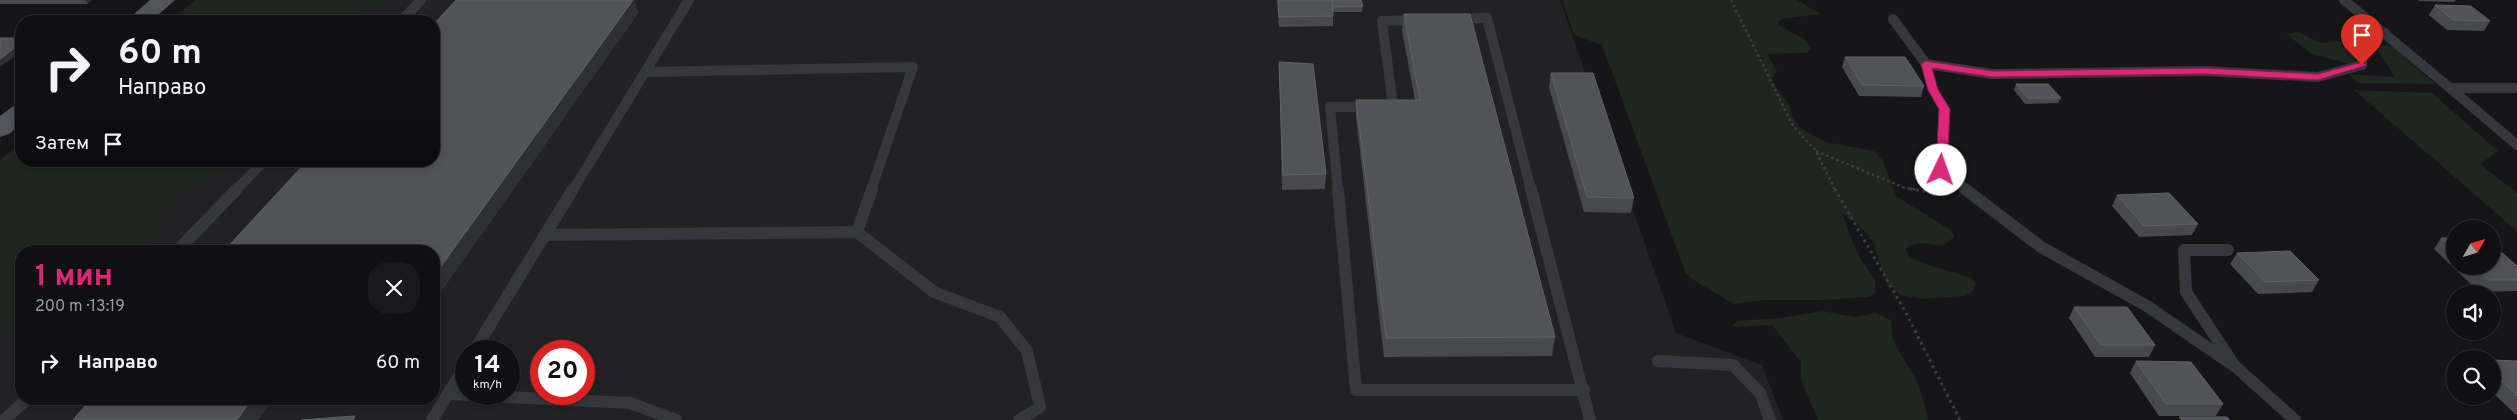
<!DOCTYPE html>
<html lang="ru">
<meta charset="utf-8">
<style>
:root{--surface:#101012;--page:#19191b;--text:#f1f3f6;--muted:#9c9d9f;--line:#303032;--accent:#db2777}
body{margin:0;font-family:Overpass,sans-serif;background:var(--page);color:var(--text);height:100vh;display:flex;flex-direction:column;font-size:19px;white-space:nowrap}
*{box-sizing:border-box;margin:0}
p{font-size:16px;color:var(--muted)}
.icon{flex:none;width:28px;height:28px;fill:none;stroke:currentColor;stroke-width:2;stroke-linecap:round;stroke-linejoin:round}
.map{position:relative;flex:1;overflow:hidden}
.details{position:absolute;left:15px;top:245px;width:425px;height:160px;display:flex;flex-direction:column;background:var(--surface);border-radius:20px;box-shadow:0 2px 8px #0003,0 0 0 1px var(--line)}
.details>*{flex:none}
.guide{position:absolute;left:15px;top:15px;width:425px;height:152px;border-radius:20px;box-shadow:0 2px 8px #0003,0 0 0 1px var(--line);background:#101012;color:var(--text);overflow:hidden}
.needle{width:32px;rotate:51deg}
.buttons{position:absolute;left:2446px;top:220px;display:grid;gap:10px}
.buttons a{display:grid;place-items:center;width:55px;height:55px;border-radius:50%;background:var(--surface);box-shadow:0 2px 8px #0003,0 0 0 1px var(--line);font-size:25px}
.speed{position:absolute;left:455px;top:340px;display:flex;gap:10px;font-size:25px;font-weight:700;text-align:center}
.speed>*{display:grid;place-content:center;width:65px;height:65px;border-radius:50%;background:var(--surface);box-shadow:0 2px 8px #0003,0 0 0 1px var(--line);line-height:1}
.speed small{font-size:12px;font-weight:400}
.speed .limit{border:8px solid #d22;background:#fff;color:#111}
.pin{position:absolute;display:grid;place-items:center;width:42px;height:42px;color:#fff;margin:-51px -21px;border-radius:50% 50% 50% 0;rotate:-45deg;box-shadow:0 0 5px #0007}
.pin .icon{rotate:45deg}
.me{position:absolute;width:55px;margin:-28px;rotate:3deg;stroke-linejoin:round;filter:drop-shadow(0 0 4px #0008)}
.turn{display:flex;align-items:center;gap:18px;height:105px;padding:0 20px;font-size:22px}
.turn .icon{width:65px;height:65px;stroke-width:2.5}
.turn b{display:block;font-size:35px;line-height:42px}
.then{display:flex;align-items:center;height:48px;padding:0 20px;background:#0003;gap:10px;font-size:19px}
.round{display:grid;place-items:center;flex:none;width:52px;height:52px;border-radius:20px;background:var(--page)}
.head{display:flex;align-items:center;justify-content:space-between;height:85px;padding:0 20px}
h1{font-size:30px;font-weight:700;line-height:38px;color:var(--accent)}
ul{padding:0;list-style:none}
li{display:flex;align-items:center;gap:15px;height:65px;padding:0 20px}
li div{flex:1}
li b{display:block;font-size:19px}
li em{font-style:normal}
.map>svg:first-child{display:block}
.built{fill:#222225;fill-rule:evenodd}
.green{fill:#1e261f}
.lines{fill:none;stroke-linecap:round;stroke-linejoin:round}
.path-far1{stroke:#3d3f44;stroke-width:2.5;stroke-dasharray:2.5 3;stroke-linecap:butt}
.path{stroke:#3d3f44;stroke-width:3;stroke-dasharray:2.5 4;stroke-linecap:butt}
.lane-far1{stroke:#37383d;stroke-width:10}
.lane{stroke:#37383d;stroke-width:12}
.primary{fill:#53555c;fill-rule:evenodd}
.wall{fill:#47494d}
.shaded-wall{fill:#2f3033}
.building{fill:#525359;stroke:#5f6168}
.route{fill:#db2777;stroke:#8e194d}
</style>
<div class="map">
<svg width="2517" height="420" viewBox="0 0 2517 420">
<rect width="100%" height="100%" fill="#161618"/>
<!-- built -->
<path class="built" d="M288 0H1560L1676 333 1762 365 1783 420H0V263L112 161H434V21H265ZM21 251H434V399H21ZM466 351H509V394H466ZM541 351H584V394H541Z"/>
<!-- green -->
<g class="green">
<path d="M195 0H384C337 31 227 21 170 21Z"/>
<path d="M1562 0H1797L1820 14 1783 19 1778 22 1780 26 1805 39 1811 49 1807 53 1767 54 1777 71 1771 80 1790 106 1792 117 1800 128 1826 142 1874 151 1883 161 1896 196 1952 231 1954 237 1942 246C1929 245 1916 239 1906 249L1908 256 1919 262 1972 278 1976 284 1973 291 1964 296 1922 299 1900 295 1887 284 1873 241 1858 225 1842 213 1857 253 1875 280V294L1868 297 1821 300H1764L1734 304 1692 279 1686 274 1602 45 1574 35Z"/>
<polygon points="2299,32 2320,43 2340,41 2356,53 2354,65 2312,54 2286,34"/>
<polygon points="2374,45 2392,46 2435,84 2357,83 2349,74 2395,77"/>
<polygon points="2354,90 2432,93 2498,151 2480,164 2517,193 2517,231"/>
<polygon points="21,143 21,161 232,161 203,179 167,206 148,249 143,251 21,251 21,320 0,333 0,160"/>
<path d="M1822 311 1855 317 1876 313 1892 321C1889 346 1906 358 1915 378 1922 392 1925 405 1928 420H1818L1801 380V362L1772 325 1731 327 1737 321 1781 318Z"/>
</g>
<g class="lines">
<!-- path-far1 -->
<g class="path-far1">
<polyline points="1731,0 1793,126 1816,151 1835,190"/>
<polyline points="1816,151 1905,188 1918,190"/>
</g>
<!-- path -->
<g class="path">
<polyline points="1835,189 1906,313 1960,420"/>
<polyline points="1910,189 1942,194"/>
</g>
<!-- lane-far1 -->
<g class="lane-far1">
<polyline points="2344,0 2450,88 2517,88"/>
<polyline points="1456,19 1487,18 1531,190"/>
<polyline points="1893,19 1926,64 1933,90 1944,109 1941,170 1967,190"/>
<polyline points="401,21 421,0"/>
<polyline points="1926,64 1992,74 2205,71 2318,77 2362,65 2363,42 2385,33"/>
<polyline points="645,72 913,67 871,190"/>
<polyline points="2450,88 2517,145"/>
<polyline points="1386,106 1393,106 1382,21 1418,20"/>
<polyline points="236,190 264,161"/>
<polyline points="573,190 689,0"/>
<polyline points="1338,190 1330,107 1370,107"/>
</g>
<!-- lane -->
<g class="lane">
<polyline points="1338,189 1356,390 1584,390"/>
<polyline points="1531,189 1590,420"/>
<polyline points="1965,189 2041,247 2147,306 2236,367 2295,420"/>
<polyline points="857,232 872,189"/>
<polyline points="545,235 857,232 934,292 1000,317 1027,351 1040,407 1019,420"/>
<polyline points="2228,250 2184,250 2186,292 2232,362"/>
<polyline points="177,251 237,189"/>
<polyline points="474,351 573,189"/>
<polyline points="1658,361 1733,365 1760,393 1770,420"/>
<polyline points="448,394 630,403 676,420"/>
<polyline points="4,420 27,399"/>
<polyline points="432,420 466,365"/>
</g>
<!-- primary -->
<g class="primary">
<polygon points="150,0 175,0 151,21 126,21"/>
<polygon points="21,104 21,124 9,134 0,137 0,116 12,107"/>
</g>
</g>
<!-- wall -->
<g class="wall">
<polygon points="0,0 92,0 87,4 0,4"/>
<polygon points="456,0 634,0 638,13 437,297 434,297 434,251"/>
<polygon points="1277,0 1361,0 1363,6 1362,12 1333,12 1333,26 1279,27"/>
<polygon points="2418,0 2456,0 2454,2 2419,1"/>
<polygon points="2435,5 2490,21 2484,31 2447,30 2429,15"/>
<polygon points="1404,14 1555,337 1552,356 1384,357 1356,117 1356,100 1415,100 1402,31"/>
<polygon points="1845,57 1924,86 1921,97 1859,96 1842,67"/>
<polygon points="1279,62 1326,174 1325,189 1282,190"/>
<polygon points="1551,73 1634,198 1631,213 1584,212 1549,87"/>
<polygon points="2016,84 2061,98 2058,103 2025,104 2014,90"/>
<polygon points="2117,195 2198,224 2192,235 2139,237 2112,206"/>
<polygon points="2441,238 2455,238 2455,266 2517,266 2517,291 2479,292 2434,249"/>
<polygon points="2237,253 2319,280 2312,292 2258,294 2230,264"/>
<polygon points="2074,307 2155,345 2149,357 2095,357 2069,318"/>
<polygon points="2492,360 2517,361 2517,414 2515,414 2492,392"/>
<polygon points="2136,361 2223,404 2216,416 2159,416 2130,373"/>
</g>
<!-- shaded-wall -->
<g class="shaded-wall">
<polygon points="85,0 92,0 87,4"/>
<polygon points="633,0 634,0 638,13 437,297 434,291 434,276"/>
<polygon points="21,43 21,52 0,67 0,59"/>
<polygon points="252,399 273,399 258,420 237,420"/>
</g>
<!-- building -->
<g class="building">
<polygon points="456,0 633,0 434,276 434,251 224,251 307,161 434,161 434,24"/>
<polygon points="1278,0 1332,0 1333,16 1279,17"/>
<polygon points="1332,0 1361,0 1363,6 1333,7"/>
<polygon points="2435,5 2471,6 2490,21 2453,20"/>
<polygon points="1404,14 1470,14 1555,337 1386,338 1356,100 1420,100"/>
<polygon points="0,38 21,38 21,43 0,59"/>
<polygon points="1845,57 1905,57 1924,86 1862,85"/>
<polygon points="1279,62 1313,64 1326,174 1283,175"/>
<polygon points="1551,73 1593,73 1634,198 1587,197"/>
<polygon points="2016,84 2048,84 2061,98 2028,98"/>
<polygon points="2169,193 2198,224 2144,226 2117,195"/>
<polygon points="2441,238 2455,238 2455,250"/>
<polygon points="2492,244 2517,266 2517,280 2488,280 2472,266 2492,266"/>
<polygon points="2290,251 2319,280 2265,282 2237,253"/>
<polygon points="2074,307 2127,307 2155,345 2101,345"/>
<polygon points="2492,360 2517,361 2517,396 2492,371"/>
<polygon points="2136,361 2191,362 2223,404 2166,404"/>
<polygon points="91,399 252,399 237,420 73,420"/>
<polygon points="355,416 353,420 301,420"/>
<polygon points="2179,417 2227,417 2229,420 2182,420"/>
</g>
<!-- route -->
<polygon class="route" points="1926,61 1992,71 2205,68 2318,74 2362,62 2367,65 2318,80 2205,74 1992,77 1932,68 1938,90 1950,109 1947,170 1941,174 1936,170 1939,109 1928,90 1921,64"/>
</svg>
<div class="buttons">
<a><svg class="needle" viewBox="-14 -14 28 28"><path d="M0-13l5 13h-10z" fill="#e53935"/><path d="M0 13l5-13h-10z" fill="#9c9d9f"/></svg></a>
<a><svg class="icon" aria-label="sound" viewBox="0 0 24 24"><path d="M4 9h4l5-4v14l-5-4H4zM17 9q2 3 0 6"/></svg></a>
<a><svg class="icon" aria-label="search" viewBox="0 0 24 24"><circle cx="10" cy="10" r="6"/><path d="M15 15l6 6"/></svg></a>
</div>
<div class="speed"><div>14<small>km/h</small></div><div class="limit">20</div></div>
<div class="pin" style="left:2362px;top:65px;background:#d93025"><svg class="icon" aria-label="arrive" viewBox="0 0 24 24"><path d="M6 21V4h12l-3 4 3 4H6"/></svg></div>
<svg class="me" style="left:1941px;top:170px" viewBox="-20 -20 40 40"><circle r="19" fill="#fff"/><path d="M0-13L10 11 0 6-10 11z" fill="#db2777"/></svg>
<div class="guide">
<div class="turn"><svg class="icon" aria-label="right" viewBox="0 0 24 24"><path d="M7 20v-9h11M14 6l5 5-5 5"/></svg><div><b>60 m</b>Направо</div></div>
<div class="then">Затем<svg class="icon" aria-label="arrive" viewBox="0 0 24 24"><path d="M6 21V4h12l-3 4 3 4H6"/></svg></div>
</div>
<section class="details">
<div class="head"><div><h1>1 мин</h1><p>200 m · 13:19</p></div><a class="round"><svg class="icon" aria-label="close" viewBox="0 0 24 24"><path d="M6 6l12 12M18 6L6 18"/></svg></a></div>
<ul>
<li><svg class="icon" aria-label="right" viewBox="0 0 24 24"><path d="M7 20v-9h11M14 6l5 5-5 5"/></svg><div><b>Направо</b></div><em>60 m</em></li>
</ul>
</section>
</div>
